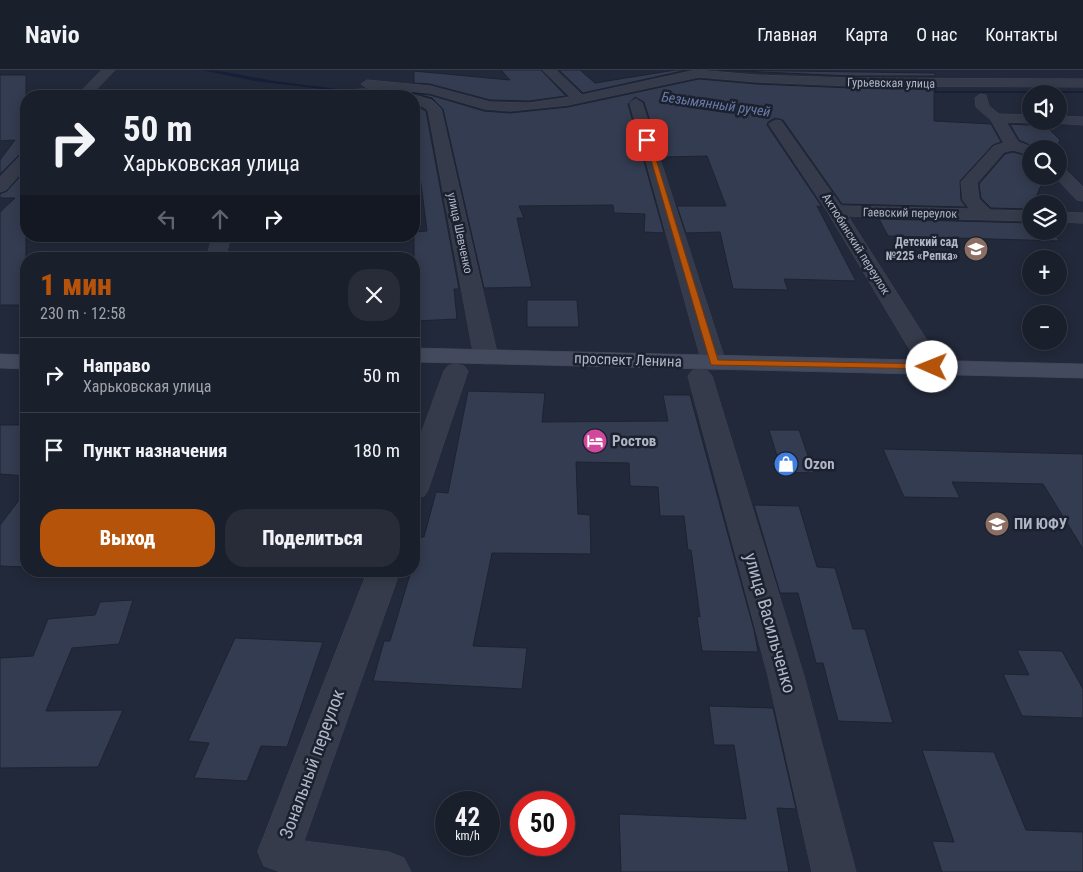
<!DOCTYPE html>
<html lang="ru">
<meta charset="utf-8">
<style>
:root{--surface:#1a1f2c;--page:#272c38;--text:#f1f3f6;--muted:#9fa2a9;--line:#383d48;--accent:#b45309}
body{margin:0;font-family:"Roboto Condensed",sans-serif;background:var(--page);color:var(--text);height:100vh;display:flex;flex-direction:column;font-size:19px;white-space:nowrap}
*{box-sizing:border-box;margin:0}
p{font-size:16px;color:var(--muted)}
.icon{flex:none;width:28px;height:28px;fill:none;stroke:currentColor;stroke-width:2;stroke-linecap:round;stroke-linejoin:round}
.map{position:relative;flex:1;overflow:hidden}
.sheet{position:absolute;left:20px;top:182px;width:400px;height:325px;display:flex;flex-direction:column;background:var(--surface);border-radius:20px;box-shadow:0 2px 12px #0003,0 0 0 1px var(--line)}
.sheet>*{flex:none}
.top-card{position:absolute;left:20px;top:20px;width:400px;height:152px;border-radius:20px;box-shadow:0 2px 12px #0003,0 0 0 1px var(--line);background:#1a1f2c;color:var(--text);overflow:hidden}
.fabs{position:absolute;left:1022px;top:15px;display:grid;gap:10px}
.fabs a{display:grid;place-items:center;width:45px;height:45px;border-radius:50%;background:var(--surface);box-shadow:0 2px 12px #0003,0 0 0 1px var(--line);font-size:25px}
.speed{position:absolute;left:435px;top:721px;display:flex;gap:10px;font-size:25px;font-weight:700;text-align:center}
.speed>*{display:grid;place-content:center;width:65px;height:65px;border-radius:50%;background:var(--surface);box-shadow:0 2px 12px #0003,0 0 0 1px var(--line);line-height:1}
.speed small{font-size:12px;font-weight:400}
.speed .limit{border:8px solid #d22;background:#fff;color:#111}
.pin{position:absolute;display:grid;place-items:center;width:42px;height:42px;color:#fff;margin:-21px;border-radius:10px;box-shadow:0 2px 8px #0006}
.me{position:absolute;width:55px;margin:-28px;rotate:271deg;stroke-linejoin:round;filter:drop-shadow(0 0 4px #0008)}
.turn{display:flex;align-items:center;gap:18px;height:105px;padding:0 20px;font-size:22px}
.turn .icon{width:65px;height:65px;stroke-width:2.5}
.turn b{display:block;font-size:35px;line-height:42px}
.lanes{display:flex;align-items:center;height:48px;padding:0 20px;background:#0003;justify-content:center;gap:25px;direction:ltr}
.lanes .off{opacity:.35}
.round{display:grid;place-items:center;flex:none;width:52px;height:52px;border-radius:20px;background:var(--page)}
.summary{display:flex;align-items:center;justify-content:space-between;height:85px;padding:0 20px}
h1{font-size:30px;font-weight:800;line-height:38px;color:var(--accent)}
.action{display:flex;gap:10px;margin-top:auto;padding:10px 20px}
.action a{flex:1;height:58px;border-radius:20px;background:var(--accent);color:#fff;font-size:20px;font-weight:800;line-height:58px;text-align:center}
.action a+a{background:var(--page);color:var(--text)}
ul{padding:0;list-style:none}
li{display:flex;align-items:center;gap:15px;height:75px;padding:0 20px;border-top:1px solid var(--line)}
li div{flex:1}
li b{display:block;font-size:19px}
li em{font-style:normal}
header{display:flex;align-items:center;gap:30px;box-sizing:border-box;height:70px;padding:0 25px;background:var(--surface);border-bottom:1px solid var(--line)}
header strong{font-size:24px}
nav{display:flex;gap:28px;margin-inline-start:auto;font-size:18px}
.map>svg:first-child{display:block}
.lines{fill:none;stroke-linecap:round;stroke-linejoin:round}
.stream{fill:#151f38;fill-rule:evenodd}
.building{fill:#343c51;stroke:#1d2331}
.street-casing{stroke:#3f4554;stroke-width:1}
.secondary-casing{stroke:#3f4554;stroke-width:1}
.street{fill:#363b4b;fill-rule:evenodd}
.secondary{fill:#444a5e;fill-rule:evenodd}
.route{fill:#b45309;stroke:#753606}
.labels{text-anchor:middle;stroke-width:5;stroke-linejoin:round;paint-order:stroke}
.far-street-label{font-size:12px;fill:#b1b6c7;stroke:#1b212f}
.far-poi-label{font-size:12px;font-weight:bold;fill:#b1b6c7;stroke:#1b212f;text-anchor:end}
.far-water-label{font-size:14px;font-style:italic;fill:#697ba6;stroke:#1b212f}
.street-label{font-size:15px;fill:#b1b6c7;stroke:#1b212f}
.poi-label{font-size:15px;font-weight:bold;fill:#b1b6c7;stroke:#1b212f;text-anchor:start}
.near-street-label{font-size:18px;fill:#b1b6c7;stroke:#1b212f}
</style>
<header>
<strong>Navio</strong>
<nav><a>Главная</a><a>Карта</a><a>О нас</a><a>Контакты</a></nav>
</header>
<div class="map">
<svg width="1083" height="802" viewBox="0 0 1083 802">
<rect width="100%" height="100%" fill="#22293a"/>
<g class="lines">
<!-- stream -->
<g class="stream">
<path d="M202 0C227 0 256 9 281 12 300 14 319 17 338 19 375 21 416 13 449 35L445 36 420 25 400 22 338 21 255 11Z"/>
<polygon points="922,21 1083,21 1083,23 920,23"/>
</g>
</g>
<!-- building -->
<g class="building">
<polygon points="501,0 541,0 566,26 529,31 490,30 430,14 414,13 414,1 510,10"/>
<polygon points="559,0 580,0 595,13 675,0 687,0 583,23"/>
<polygon points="719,0 935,3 935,6 851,6"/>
<polygon points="0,5 26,5 26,82 20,84 0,104 0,90 15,70 0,71"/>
<polygon points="699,9 756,14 851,18 934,18 934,51 991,54 1001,72 993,75 960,111 961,130 966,137 842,134 783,50 775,48 768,52 767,55 822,137 817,136 856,211 784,209 788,220 733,219 720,162 686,163 677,136 726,136 707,86 661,87 644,32 635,27 628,34 664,163 644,162 645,144 614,143 613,135 519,136 524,148 517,148 532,217 484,218 443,39 432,28 417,24 430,25 484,41 510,43 568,37"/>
<polygon points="414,35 426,41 459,219 454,219 457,249 414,251 414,162 427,161 418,90 414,91"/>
<polygon points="1010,54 1046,56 1060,70 1056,79 1039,79 1019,70"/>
<polygon points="1013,82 1031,87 1031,106 1045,106 1033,134 1031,134 1031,139 991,138 981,128 979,114 1005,84"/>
<polygon points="26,100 26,235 0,235 0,142 15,128 0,128 0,124 7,121"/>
<polygon points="879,149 1031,153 1031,161 1051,161 1060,171 888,166"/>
<polygon points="527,230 577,230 579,257 527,257"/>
<polygon points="468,321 545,323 542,352 668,351 663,325 690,325 754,560 758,582 702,581 697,546 700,547 691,480 688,480 684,446 660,446 658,417 630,416 629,393 576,392 578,444 590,445 591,484 492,483 473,576 527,578 522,619 373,611 384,571 390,571 411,501 414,501 414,492 421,467 424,467 436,422 448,423"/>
<polygon points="0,355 26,355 26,406 0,404"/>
<polygon points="769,360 799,360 814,403 782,402"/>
<polygon points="883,379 1083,384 1083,479 1043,414 952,412 960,428 904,427"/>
<polygon points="26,421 26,497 0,496 0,455"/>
<polygon points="754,435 799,436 817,497 835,498 853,559 865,559 893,653 838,651 823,593 816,593 798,523 780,523"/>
<polygon points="133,530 119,574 72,578 46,641 123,640 98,697 0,698 0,588 33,586 48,549 95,545 100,532"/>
<polygon points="235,568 323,572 287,677 261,676 247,711 194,708 209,673 188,671"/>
<polygon points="1017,580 1062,581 1083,619 1083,648 1022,646 1003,604 1029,605"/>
<polygon points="709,636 773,638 796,739 777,738 789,802 621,802 619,744 746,749 734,675 714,675"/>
<polygon points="922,680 994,682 1026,760 1083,762 1083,802 942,802 932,771 954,772"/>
</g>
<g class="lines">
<defs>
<g id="street">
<polygon points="102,0 115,0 90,26 77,26"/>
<polygon points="543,0 556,0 582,25 696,0 756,5 851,8 1083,9 1083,17 851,16 756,12 699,7 568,35 510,41 485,39 430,23 367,18 361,14 367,10 430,16 490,32 529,33 570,27"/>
<polygon points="365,19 387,22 393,26 300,26 306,22"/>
<polygon points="161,21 199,22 205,26 156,26 157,22"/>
<polygon points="981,24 986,25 989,36 999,44 1031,45 1031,51 1036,51 1031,53 1006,52 1018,72 1037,79 1031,79 1031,85 1013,80 1004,82 977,113 979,129 990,140 1031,141 1031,151 848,146 944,297 940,302 932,304 924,302 920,297 827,141 769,54 776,50 781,51 841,136 970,139 963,130 961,112 994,76 1004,73 991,50 976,37 975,28"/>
<polygon points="414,25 432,30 441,39 498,287 494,292 486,294 478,292 474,287 428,40 422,36 414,33 414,26 410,26"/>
<polygon points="636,29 642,33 726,293 722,298 714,300 706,298 702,293 630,33"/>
<polygon points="1059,46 1083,47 1083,55 1054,53 1053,51 1059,51"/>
<polygon points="26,84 26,97 6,120 0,122 0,107 21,85"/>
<polygon points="1059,97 1065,99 1083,117 1083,131 1077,130 1054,106 1059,106"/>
<polygon points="1059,142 1083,143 1083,153 1059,152"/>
<polygon points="213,166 231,166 225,189 206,189"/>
<polygon points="456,294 464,296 468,301 428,420 424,426 414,428 414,383 444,301 448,296"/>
<polygon points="700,299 708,301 712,306 804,606 856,802 812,802 768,606 688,306 692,301"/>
<polygon points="368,501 400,501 304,771 389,782 404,788 411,802 281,802 264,796 258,782"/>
</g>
<g id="secondary">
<polygon points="414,278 1083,294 1083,308 414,292"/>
<polygon points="0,284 26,285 26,299 0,298"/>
</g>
</defs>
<!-- street casing -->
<use href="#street" class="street-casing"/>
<!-- secondary casing -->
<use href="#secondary" class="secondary-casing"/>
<!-- street -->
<use href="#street" class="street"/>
<!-- secondary -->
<use href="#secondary" class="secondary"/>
</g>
<!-- route -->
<polygon class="route" points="645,69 650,70 718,290 932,294 937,297 936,299 711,295"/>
<!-- icons -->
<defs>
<symbol id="school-disc" viewBox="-11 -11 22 22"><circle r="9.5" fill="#8d6e63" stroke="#1b212f"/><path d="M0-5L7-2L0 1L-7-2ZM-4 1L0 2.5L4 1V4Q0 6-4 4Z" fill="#fff"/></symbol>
<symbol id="hotel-disc" viewBox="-11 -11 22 22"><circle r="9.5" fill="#d1479c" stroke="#1b212f"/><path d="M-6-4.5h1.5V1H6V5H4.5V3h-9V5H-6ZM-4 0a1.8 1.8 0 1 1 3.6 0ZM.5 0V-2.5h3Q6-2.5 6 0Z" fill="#fff"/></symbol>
<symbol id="shop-disc" viewBox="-11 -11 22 22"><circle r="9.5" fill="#3f7fe0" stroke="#1b212f"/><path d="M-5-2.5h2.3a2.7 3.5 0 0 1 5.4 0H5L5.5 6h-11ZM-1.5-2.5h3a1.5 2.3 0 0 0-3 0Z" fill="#fff"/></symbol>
<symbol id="university-disc" viewBox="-11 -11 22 22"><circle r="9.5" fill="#8d6e63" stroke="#1b212f"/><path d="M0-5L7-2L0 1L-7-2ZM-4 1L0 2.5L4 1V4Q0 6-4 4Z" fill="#fff"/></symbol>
</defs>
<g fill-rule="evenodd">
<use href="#school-disc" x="962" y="165" width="28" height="28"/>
<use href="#hotel-disc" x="581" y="357" width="28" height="28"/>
<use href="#shop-disc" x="772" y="380" width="28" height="28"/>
<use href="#university-disc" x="983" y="440" width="28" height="28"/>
</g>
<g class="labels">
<!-- far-street labels -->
<g class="far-street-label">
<text transform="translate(891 13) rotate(1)" y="4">Гурьевская улица</text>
<text transform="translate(910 143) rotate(1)" y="4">Гаевский переулок</text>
<text transform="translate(460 163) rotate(78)" y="4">улица Шевченко</text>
<text transform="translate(856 174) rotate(58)" y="4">Актюбинский переулок</text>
</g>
<!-- far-poi labels -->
<g class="far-poi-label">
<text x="958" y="176">Детский сад<tspan x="958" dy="14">№225 «Репка»</tspan></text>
</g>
<!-- far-water labels -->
<g class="far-water-label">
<text transform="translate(716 34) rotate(8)" y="5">Безымянный ручей</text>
</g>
<!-- street labels -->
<g class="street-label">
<text transform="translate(628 290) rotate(2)" y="5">проспект Ленина</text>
</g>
<!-- poi labels -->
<g class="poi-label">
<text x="612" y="376">Ростов</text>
<text x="804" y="399">Ozon</text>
<text x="1014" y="459">ПИ ЮФУ</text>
</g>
<!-- near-street labels -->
<g class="near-street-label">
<text transform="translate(770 553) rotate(74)" y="6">улица Васильченко</text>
<text transform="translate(312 694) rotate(-70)" y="6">Зональный переулок</text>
</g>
</g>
</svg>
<div class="fabs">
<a><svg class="icon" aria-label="sound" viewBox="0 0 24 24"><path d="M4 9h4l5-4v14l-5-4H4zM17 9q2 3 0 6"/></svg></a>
<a><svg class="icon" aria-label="search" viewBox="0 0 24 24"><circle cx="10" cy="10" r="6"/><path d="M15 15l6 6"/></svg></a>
<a><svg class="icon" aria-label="layers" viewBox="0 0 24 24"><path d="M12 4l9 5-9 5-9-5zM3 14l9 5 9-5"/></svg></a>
<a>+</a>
<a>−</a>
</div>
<div class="speed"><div>42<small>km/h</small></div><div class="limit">50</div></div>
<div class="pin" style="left:647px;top:70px;background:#d93025"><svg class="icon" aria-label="arrive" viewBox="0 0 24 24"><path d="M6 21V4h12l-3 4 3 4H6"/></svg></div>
<svg class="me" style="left:932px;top:297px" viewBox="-20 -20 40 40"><circle r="19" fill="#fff"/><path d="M0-13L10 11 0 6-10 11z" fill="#b45309"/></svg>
<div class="top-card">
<div class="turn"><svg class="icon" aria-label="right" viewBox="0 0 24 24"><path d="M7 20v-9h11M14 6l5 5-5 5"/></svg><div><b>50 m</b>Харьковская улица</div></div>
<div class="lanes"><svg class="icon off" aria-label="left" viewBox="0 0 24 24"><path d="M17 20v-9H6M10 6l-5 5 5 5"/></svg><svg class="icon off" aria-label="ahead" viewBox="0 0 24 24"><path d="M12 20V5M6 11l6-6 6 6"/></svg><svg class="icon" aria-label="right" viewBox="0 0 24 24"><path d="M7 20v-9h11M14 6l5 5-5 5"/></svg></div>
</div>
<section class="sheet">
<div class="summary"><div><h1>1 мин</h1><p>230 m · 12:58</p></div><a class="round"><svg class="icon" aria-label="close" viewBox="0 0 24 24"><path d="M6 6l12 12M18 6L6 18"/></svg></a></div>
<ul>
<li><svg class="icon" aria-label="right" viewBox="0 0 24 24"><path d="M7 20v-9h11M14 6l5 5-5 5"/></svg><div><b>Направо</b><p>Харьковская улица</p></div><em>50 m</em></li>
<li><svg class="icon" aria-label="arrive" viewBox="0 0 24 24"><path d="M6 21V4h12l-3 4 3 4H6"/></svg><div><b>Пункт назначения</b></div><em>180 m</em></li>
</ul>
<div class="action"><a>Выход</a><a>Поделиться</a></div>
</section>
</div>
